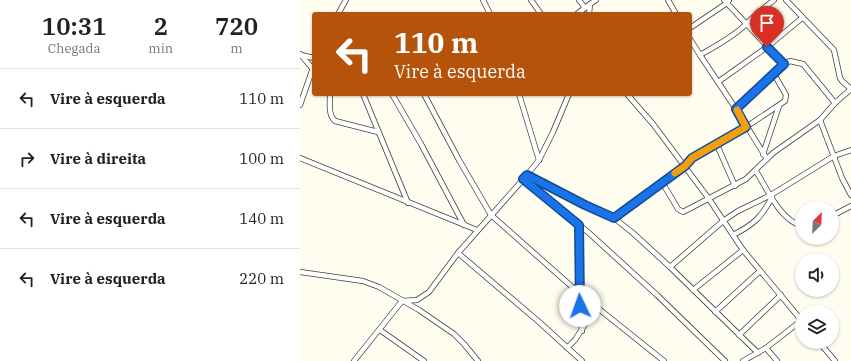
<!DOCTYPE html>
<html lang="pt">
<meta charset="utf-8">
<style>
:root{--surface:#fff;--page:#f2f2f2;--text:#222;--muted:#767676;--line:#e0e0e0}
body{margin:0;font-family:"IBM Plex Serif",serif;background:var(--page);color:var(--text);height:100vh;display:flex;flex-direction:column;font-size:15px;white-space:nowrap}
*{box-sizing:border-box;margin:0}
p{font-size:13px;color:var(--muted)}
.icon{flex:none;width:22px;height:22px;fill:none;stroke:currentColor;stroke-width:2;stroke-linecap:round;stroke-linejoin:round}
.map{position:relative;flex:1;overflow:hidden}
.sheet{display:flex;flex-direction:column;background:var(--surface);width:300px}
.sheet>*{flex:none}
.hud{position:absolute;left:12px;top:12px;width:380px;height:84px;border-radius:4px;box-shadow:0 1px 3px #0004;background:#b45309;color:#fff;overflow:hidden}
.needle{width:26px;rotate:24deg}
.fabs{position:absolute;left:495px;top:201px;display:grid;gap:8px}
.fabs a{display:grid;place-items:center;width:44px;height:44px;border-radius:50%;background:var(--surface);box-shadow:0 1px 3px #0004;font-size:20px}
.pin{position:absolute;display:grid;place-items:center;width:34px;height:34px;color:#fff;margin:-41px -17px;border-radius:50% 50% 50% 0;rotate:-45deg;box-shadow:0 0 4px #0007}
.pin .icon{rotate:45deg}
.me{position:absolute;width:44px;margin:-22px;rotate:357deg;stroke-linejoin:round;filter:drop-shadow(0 0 3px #0008)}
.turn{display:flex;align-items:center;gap:14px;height:84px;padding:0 16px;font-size:18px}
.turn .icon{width:52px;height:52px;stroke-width:2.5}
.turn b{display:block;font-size:28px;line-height:34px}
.eta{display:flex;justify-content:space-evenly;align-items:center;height:68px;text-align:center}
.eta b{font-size:24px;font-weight:600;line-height:28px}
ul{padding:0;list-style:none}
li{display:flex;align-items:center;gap:12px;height:60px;padding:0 16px;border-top:1px solid var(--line)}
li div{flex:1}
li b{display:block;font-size:15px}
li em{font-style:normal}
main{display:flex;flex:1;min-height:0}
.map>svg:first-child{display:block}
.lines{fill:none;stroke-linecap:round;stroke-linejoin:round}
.minor-casing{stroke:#414141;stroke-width:6}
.minor{stroke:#fff;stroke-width:4.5}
.route-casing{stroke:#114b97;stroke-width:10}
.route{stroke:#1a73e8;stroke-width:7}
.slow{stroke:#f59e0b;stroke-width:7}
</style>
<main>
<section class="sheet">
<div class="eta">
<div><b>10:31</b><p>Chegada</p></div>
<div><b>2</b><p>min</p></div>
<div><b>720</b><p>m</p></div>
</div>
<ul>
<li><svg class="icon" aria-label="left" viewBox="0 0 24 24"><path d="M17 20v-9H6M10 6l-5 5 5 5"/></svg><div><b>Vire à esquerda</b></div><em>110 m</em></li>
<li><svg class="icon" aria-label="right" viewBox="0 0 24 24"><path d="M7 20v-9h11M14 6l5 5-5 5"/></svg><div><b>Vire à direita</b></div><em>100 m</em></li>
<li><svg class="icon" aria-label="left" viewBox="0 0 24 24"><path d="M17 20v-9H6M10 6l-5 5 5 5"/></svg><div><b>Vire à esquerda</b></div><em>140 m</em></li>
<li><svg class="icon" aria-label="left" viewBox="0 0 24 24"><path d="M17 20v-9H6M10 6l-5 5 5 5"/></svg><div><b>Vire à esquerda</b></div><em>220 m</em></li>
</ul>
</section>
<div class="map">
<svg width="551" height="361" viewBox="0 0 551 361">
<rect width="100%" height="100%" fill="#fffdef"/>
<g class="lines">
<defs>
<g id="minor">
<polyline points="183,0 190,14"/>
<polyline points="231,0 241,14"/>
<polyline points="279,0 285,8"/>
<polyline points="368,0 376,14"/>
<polyline points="424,0 484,64 436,109"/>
<polyline points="486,0 534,50 540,78 542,81 551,89"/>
<polyline points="38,14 46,0"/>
<polyline points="277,14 290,4"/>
<polyline points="289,14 290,4 296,0"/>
<polyline points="390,28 427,3 429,0"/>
<polyline points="390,39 400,55 436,109 467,159"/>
<polyline points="0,54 13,69"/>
<polyline points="1,55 14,58"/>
<path d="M400 55C414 47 435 36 446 24 455 15 464 8 474 0"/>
<polyline points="484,64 490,61 503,64 535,103"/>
<polyline points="418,82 467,47 502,18"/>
<path d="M30 94C30 103 28 115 35 121L78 132"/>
<polyline points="63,94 108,203"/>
<polyline points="92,94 121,144 164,225"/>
<polyline points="124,94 159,160 191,215 279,293 364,361"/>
<polyline points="219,94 239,160"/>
<polyline points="327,94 353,124 409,199 443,250 502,321"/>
<polyline points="0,105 14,65"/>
<polyline points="520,120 542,178 551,195"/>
<polyline points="417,145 435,186"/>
<polyline points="463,154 479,106"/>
<polyline points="0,158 177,230"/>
<path d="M456 171C467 189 480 220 502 226"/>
<polyline points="227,175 285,205 314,218 333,233 370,267 458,353"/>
<polyline points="223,179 289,233 357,295 425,361"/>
<polyline points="362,182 378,209 383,212 446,179 473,153 520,120 535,103 551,89"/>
<polyline points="532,216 551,206"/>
<polyline points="314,218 385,166 392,158 446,127 485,101 486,95 474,74"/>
<polyline points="279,225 279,293 282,331"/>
<path d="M433 235C453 225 462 217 472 197"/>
<polyline points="158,253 238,321 282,361"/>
<polyline points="370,267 423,221 438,211 471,195 534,156 551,150"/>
<polyline points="0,272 63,281 79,287 119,310 154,334 164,344 178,361"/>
<polyline points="393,290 443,250"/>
<polyline points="415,312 460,271"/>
<polyline points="80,330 124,361"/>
<polyline points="439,335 481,295"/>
<polyline points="519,342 535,361"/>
<polyline points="267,348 275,340 296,307"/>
<polyline points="466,348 477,361"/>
<polyline points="54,361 102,301 117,300 129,292 158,253 227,175 239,160 253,132 269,94"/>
<polyline points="443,361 466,348 502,320"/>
</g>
</defs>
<!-- minor casing -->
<use href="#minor" class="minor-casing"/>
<!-- minor -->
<use href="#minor" class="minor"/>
</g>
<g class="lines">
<defs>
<polyline id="route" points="280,306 279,225 223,179 227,175 285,205 314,218 385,166 392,158 446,127 436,109 484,64 467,47"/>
</defs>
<!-- route casing -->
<use href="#route" class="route-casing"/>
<!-- route -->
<use href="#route" class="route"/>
<!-- slow -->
<polyline class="slow" points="375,173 385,166 392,158 446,127 437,110"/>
</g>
</svg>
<div class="fabs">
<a><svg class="needle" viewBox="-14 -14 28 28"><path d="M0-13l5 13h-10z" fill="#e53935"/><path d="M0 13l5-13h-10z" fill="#767676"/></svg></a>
<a><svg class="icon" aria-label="sound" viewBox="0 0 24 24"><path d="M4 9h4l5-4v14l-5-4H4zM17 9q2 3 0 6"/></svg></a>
<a><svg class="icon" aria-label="layers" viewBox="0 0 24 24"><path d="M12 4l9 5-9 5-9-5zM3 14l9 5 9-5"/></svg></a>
</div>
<div class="pin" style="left:467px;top:47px;background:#d93025"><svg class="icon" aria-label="arrive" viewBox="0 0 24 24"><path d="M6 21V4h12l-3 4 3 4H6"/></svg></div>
<svg class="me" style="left:280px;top:306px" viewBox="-20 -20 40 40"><circle r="19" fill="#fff"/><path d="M0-13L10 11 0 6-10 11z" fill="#1a73e8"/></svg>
<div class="hud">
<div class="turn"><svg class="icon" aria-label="left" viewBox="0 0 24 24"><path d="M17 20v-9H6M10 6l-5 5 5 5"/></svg><div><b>110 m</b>Vire à esquerda</div></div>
</div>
</div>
</main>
